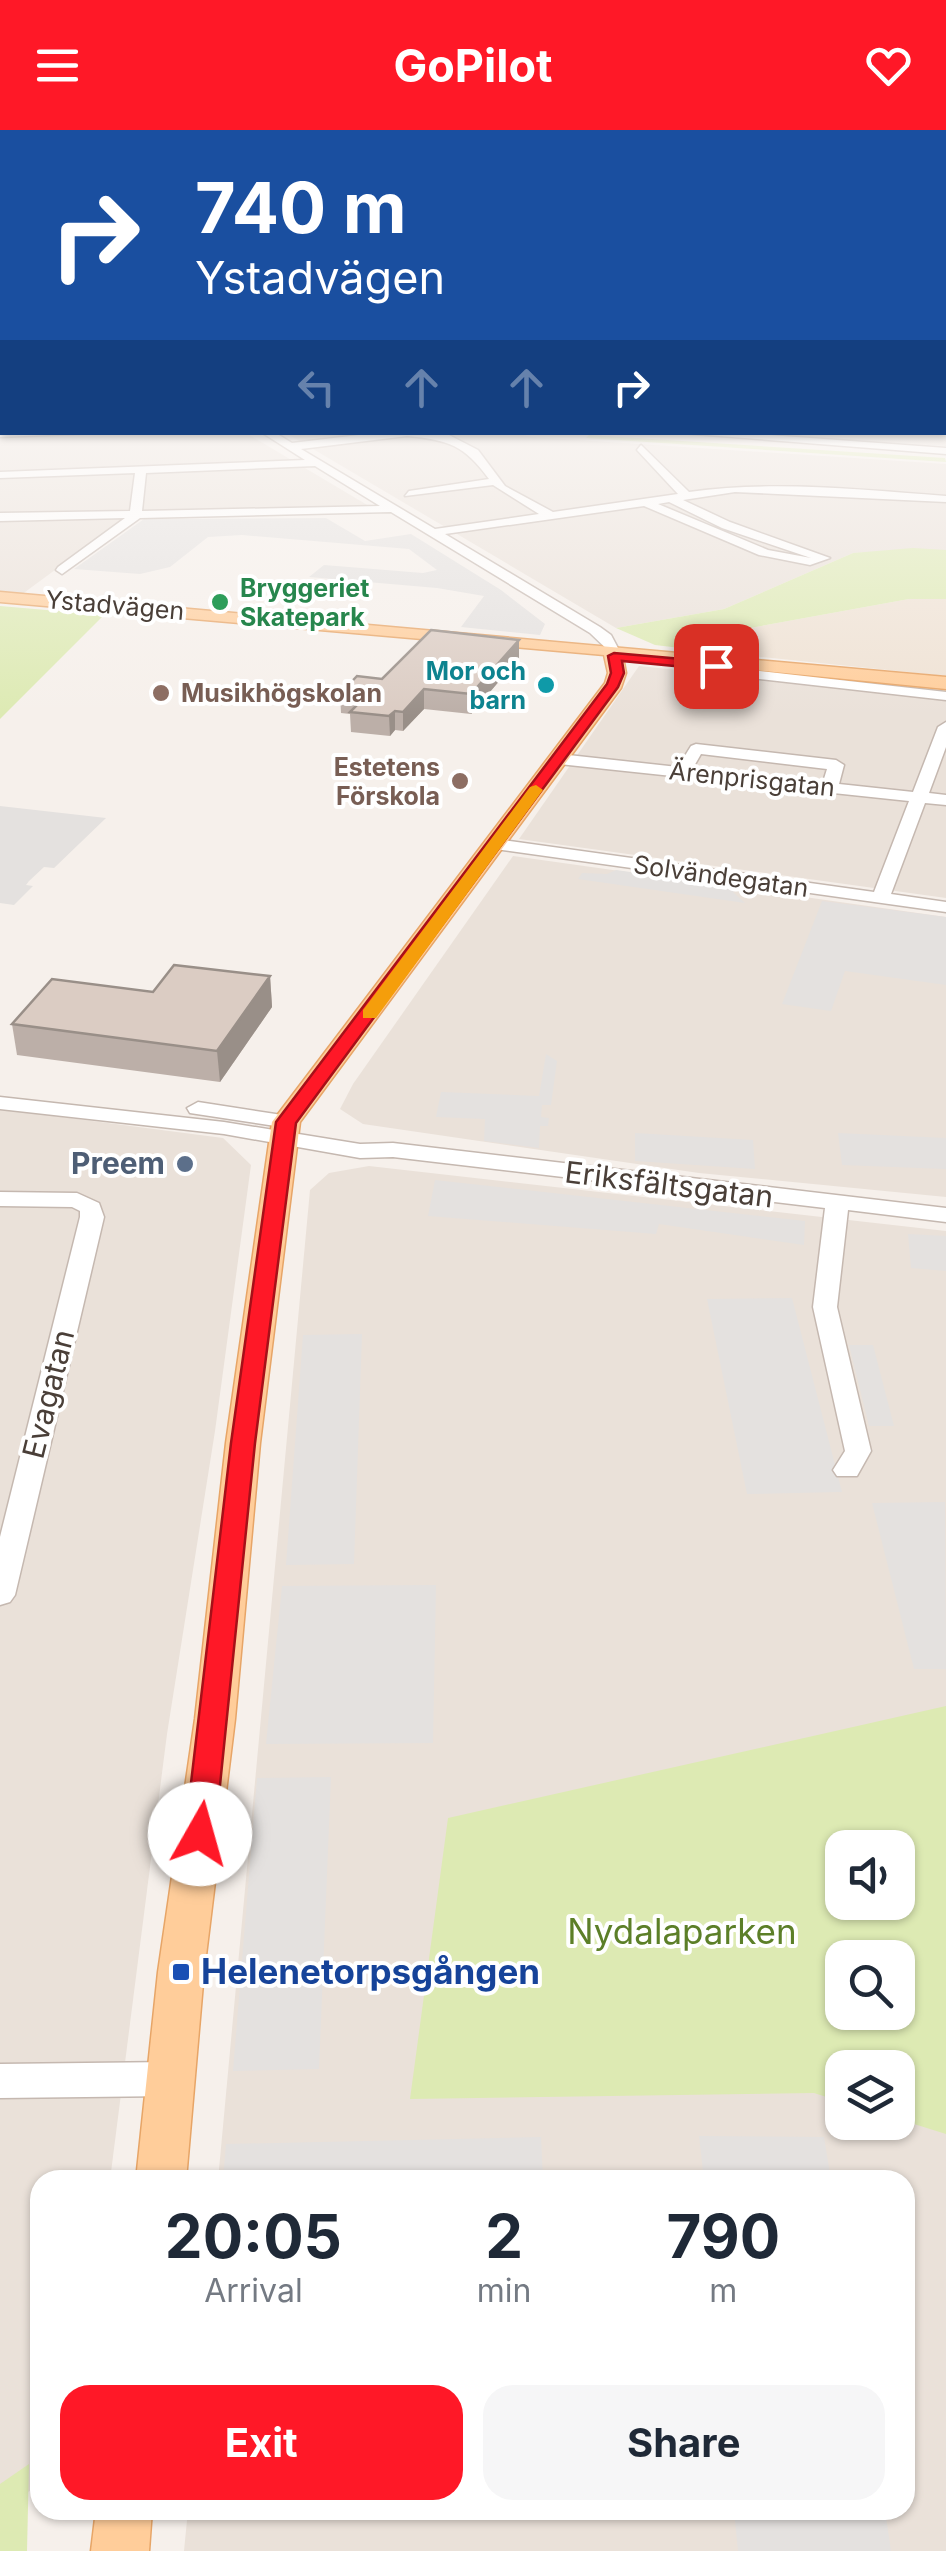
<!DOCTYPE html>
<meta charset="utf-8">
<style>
:root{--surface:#fff;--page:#f6f6f7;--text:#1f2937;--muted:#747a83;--accent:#ff1827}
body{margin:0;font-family:Inter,sans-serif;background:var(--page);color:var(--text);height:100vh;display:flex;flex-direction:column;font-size:38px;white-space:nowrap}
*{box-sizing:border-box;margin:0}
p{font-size:32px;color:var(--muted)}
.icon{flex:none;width:55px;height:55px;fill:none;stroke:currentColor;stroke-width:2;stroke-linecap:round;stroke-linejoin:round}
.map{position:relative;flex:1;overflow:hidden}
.panel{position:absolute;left:30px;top:2040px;width:885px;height:350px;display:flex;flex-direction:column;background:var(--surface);border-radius:30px;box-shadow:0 2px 8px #0004}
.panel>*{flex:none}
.banner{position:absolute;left:0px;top:0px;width:948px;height:305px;box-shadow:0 2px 8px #0004;background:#1a4fa0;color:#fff;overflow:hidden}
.controls{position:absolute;left:825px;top:1700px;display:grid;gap:20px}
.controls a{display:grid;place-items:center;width:90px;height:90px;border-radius:20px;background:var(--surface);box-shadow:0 2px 8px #0004;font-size:50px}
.pin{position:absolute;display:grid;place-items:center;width:85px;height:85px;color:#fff;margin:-42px;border-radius:20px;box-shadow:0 5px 15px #0006}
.me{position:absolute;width:110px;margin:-55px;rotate:7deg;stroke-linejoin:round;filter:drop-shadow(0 0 8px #0008)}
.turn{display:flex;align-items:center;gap:35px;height:210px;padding:0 30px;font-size:45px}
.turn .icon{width:130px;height:130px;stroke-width:2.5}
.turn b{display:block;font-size:70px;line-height:85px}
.lanes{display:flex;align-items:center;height:95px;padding:0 30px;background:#0003;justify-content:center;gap:50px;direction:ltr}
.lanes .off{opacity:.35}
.eta{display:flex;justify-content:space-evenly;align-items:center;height:170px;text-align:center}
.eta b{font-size:60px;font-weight:700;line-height:70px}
.button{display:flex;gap:20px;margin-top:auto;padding:20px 30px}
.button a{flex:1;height:115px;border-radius:30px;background:var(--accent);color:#fff;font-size:40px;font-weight:700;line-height:115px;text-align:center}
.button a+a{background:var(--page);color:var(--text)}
header{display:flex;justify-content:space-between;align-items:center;height:130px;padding:0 30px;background:var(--accent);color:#fff;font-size:45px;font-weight:700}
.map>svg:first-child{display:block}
.residential{fill:#eae1d9;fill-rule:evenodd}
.education{fill:#efe2d4}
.green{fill:#ddeab3;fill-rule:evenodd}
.parking{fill:#e4e1df}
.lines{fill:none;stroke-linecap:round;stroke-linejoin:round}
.minor-casing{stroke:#c5b8b0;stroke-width:3}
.major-casing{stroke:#e7a567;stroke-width:3}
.minor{fill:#fff;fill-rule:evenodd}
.major{fill:#ffcd9a;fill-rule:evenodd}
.wall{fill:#bcafa8}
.shaded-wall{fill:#998f88}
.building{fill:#dbccc3;stroke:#998f88;stroke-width:2.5}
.route{fill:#ff1827;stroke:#a61019;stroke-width:2.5}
.slow{fill:#f59e0b}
.leisure-dot{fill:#2e9e5b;stroke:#fff;stroke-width:4}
.culture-dot{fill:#0f9aa8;stroke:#fff;stroke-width:4}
.education-dot{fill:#8d6e63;stroke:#fff;stroke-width:4}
.service-dot{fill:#5c6f8a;stroke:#fff;stroke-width:4}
.transit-dot{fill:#1a4fb4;stroke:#fff;stroke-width:4}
.labels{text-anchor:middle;stroke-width:8;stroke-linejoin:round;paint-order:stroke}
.far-leisure-label{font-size:25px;font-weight:bold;fill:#27864d;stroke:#fff;text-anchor:start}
.far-street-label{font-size:25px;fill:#4a3f38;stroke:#fff}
.far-culture-label{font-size:25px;font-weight:bold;fill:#0d838f;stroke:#fff;text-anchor:end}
.far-education-label{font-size:25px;font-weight:bold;fill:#785e54;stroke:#fff;text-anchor:start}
.service-label{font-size:30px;font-weight:bold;fill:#4e5e75;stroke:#fff;text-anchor:end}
.street-label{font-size:30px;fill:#4a3f38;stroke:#fff}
.near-park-label{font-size:35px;fill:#5c7f28;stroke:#fff}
.near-transit-label{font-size:35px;font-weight:bold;fill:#164399;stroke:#fff;text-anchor:start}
</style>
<header><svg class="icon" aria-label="menu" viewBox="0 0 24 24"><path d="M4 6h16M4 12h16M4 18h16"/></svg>GoPilot<svg class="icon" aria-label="heart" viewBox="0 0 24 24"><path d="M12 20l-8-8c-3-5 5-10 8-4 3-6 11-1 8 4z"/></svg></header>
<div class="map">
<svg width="946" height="2421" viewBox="0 0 946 2421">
<rect width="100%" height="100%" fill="#f6f0eb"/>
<!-- residential -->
<g class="residential">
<polygon points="0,247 2,302 246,303 374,379 131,384 21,465 0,463"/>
<polygon points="946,271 946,316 743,303 945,302"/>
<polygon points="286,303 514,303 532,307 946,334 946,420 853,423 724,479 616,498"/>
<polygon points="639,536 946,568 946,768 519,709"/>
<polygon points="513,726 946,787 946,1067 699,1043 363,994 340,979 353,954"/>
<polygon points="0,979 223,1008 251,1035 215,1301 167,1604 110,2050 40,2050 40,2355 0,2378"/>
<path d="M369 1036 946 1101V2421H184L188 2380H905V2050H218L310 1060 329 1043ZM842 1718H898V1772H842ZM842 1828H898V1882H842ZM842 1938H898V1992H842Z"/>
</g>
<!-- education -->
<polygon class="education" points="909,469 946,469 946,546 714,522 696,512 723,503"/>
<!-- green -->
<g class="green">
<polygon points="589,305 945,328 946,332 586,308"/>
<polygon points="913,418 946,420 946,469 909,469 723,503 697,511 714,522 655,515 616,498 724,479 853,423"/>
<polygon points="0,476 104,485 0,589"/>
<path d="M946 1576V2004L898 1989V1938H842V1972L814 1963 410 1969 448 1688ZM842 1718H898V1772H842ZM842 1828H898V1882H842Z"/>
<polygon points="29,2334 27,2421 0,2421 0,2354"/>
</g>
<!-- parking -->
<g class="parking">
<polygon points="326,388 365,411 411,404 501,460 545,494 540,505 461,497 484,466 437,458 309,447 324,435 423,443 437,440 409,419 242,405 208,407 170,437 140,444 74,439 144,389"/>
<polygon points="0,676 106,688 54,738 44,737 29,751 26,755 33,756 14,775 0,773"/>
<polygon points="616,740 742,758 733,762 745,773 578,749 582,743 607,744"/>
<polygon points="822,771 946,787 946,855 845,841 831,881 782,874"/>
<polygon points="546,924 557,931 551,975 542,975 541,987 549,988 548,996 540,996 539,1018 484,1011 485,989 436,987 441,962 539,966"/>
<polygon points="635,1003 753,1010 755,1039 635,1031"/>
<polygon points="838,1003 946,1008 946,1039 842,1035"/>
<polygon points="435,1050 805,1091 804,1115 659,1094 656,1104 428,1086"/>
<polygon points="908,1104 946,1106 946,1141 911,1138"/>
<polygon points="792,1168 842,1362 747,1364 707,1169"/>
<polygon points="362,1204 354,1434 286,1435 303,1205"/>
<polygon points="849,1215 873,1215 894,1296 869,1296"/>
<polygon points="945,1372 946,1539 914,1539 872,1373"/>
<polygon points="436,1455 433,1613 266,1614 282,1456"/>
<polygon points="331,1647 319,1939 233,1941 257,1648"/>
<polygon points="699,2006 824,2007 831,2050 704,2050"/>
<polygon points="541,2007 543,2050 223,2050 226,2014"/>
<polygon points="734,2380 885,2380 891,2421 738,2421"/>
</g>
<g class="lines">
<defs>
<g id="minor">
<rect x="945" y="257" width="1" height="6"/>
<rect x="0" y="258" width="2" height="6"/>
<rect x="945" y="279" width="1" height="6"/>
<polygon points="0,301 2,302 121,302 0,307"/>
<path d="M261 302H274L292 313 384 302 447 304 478 320 505 356 553 382 678 364 637 320 641 315 689 362C775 350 860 360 946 366V372L735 362 683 370 730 392 830 428 810 435 759 425 644 376 445 404 600 497 611 505 619 520 612 524 590 503 391 382 140 388 62 444 56 440 58 437 125 388 0 391V383L130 381 135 343 0 348V342L305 330ZM407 306C449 310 464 315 489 349L409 361 405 366 493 355 539 384 435 399 301 319ZM315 336 380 376 142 381 146 343ZM669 372 722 398 811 428 768 420 658 374Z"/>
<polygon points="669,302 726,302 946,318 946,324"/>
<polygon points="716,532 734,538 946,562 946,570 732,546 711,539 709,536"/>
<path d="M946 592V617L929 663 946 665V675L925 673 891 764 946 772V782L495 719 486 714 495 709 874 762 909 671 559 634 551 629 559 624 678 637 691 616 696 614 836 630 844 635 839 654 913 662 938 597ZM701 624 827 639 823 652 693 638Z"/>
<polygon points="0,967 224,992 360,1014 393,1013 946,1078 946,1092 848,1080 837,1177 871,1321 857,1346 837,1346 833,1340 845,1321 813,1177 825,1078 393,1027 360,1028 224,1004 0,979"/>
<polygon points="198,972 282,985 293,991 282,997 190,983 187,978"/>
<polygon points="0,1062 77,1063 99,1073 104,1087 15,1465 10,1472 0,1475 0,1407 80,1087 80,1081 72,1077 0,1076"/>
<polygon points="171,1932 184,1937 189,1949 184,1961 171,1966 0,1968 0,1934"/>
</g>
<g id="major">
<polygon points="0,462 946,547 946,559 623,527 626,543 621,558 300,992 260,1313 235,1589 204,1842 186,2050 136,2050 158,1842 195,1589 226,1313 272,992 605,553 608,543 604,525 0,472"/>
<polygon points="96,2380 152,2380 149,2421 91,2421"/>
</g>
</defs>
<!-- minor casing -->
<use href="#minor" class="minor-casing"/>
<!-- major casing -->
<use href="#major" class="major-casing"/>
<!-- minor -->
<use href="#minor" class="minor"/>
<!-- major -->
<use href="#major" class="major"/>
</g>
<!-- wall -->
<g class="wall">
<polygon points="519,510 519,528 471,584 424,579 403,601 395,600 390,606 351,602 350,584 341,583 340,564 382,549"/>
<polygon points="270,846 272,877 220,952 17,925 12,894 153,862"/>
</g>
<!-- shaded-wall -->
<g class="shaded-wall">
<polygon points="519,510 519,528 471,584 471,564"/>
<polygon points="424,559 424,579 403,601 403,582"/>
<polygon points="395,581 395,600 390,606 389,586"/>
<polygon points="270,846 272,877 220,952 217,921"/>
</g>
<!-- building -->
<g class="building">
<polygon points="431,500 519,510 471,564 424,559 403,582 395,581 389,586 350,582 365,567 340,564 357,546 382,549"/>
<polygon points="174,835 270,846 217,921 12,894 52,849 153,862"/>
</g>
<!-- sky -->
<linearGradient id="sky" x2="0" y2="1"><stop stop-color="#8dc7ec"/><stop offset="0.42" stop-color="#fbf8f6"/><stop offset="1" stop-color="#fbf8f6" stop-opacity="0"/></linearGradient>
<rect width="946" height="586" fill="url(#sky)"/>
<!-- route -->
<polygon class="route" points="614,523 716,532 723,536 716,540 622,531 624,543 618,557 296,993 255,1313 215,1704 210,1713 200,1717 189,1713 185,1704 231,1313 276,992 607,554 611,543 608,526"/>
<!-- slow -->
<polygon class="slow" points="536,655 543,660 376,888 363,888 363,880 530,657"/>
<!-- markers -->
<circle class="leisure-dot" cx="220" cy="472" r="10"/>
<circle class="culture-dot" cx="546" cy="555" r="10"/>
<g class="education-dot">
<circle cx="161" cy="563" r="10"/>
<circle cx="460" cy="651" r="10"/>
</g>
<circle class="service-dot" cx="185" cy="1034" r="10"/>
<rect class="transit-dot" x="171" y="1832" width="20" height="20" rx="5"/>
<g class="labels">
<!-- far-leisure labels -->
<g class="far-leisure-label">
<text x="240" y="467">Bryggeriet<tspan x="240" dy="29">Skatepark</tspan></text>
</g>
<!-- far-street labels -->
<g class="far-street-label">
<text transform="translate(115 475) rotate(5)" y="9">Ystadvägen</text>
<text transform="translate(752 649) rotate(6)" y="9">Ärenprisgatan</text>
<text transform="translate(721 746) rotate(8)" y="9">Solvändegatan</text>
</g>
<!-- far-culture labels -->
<g class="far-culture-label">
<text x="526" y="550">Mor och<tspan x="526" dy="29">barn</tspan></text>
</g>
<!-- far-education labels -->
<g class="far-education-label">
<text x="181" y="572">Musikhögskolan</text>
<text x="440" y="646" text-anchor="end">Estetens<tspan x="440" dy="29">Förskola</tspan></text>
</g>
<!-- service labels -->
<g class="service-label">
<text x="165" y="1044">Preem</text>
</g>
<!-- street labels -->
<g class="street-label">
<text transform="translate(669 1055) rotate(7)" y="10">Eriksfältsgatan</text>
<text transform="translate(49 1264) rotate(-76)" y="10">Evagatan</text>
</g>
<!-- near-park labels -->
<g class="near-park-label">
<text x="682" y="1814">Nydalaparken</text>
</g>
<!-- near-transit labels -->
<g class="near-transit-label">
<text x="201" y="1854">Helenetorpsgången</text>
</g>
</g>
</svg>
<div class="controls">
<a><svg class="icon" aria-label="sound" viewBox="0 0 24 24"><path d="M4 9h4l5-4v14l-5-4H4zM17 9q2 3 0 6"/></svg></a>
<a><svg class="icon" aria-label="search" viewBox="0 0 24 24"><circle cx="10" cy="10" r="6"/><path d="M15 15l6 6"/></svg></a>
<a><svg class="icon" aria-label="layers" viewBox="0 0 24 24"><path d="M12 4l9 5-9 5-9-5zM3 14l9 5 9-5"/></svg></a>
</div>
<div class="pin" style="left:716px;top:536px;background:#d93025"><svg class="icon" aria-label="arrive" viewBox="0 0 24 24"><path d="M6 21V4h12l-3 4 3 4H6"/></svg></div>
<svg class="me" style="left:200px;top:1704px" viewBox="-20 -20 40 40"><circle r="19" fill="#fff"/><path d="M0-13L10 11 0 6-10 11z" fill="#ff1827"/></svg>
<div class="banner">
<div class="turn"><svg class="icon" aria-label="right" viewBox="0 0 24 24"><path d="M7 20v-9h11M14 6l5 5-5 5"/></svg><div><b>740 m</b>Ystadvägen</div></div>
<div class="lanes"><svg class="icon off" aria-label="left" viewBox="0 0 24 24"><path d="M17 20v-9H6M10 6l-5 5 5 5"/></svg><svg class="icon off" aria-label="ahead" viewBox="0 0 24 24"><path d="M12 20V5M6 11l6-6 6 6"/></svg><svg class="icon off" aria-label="ahead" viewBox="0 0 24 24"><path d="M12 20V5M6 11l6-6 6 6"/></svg><svg class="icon" aria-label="right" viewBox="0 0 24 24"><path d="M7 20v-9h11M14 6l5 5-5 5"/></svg></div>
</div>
<section class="panel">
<div class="eta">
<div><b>20:05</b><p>Arrival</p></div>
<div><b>2</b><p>min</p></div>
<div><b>790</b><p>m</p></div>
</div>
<div class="button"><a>Exit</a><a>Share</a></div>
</section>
</div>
